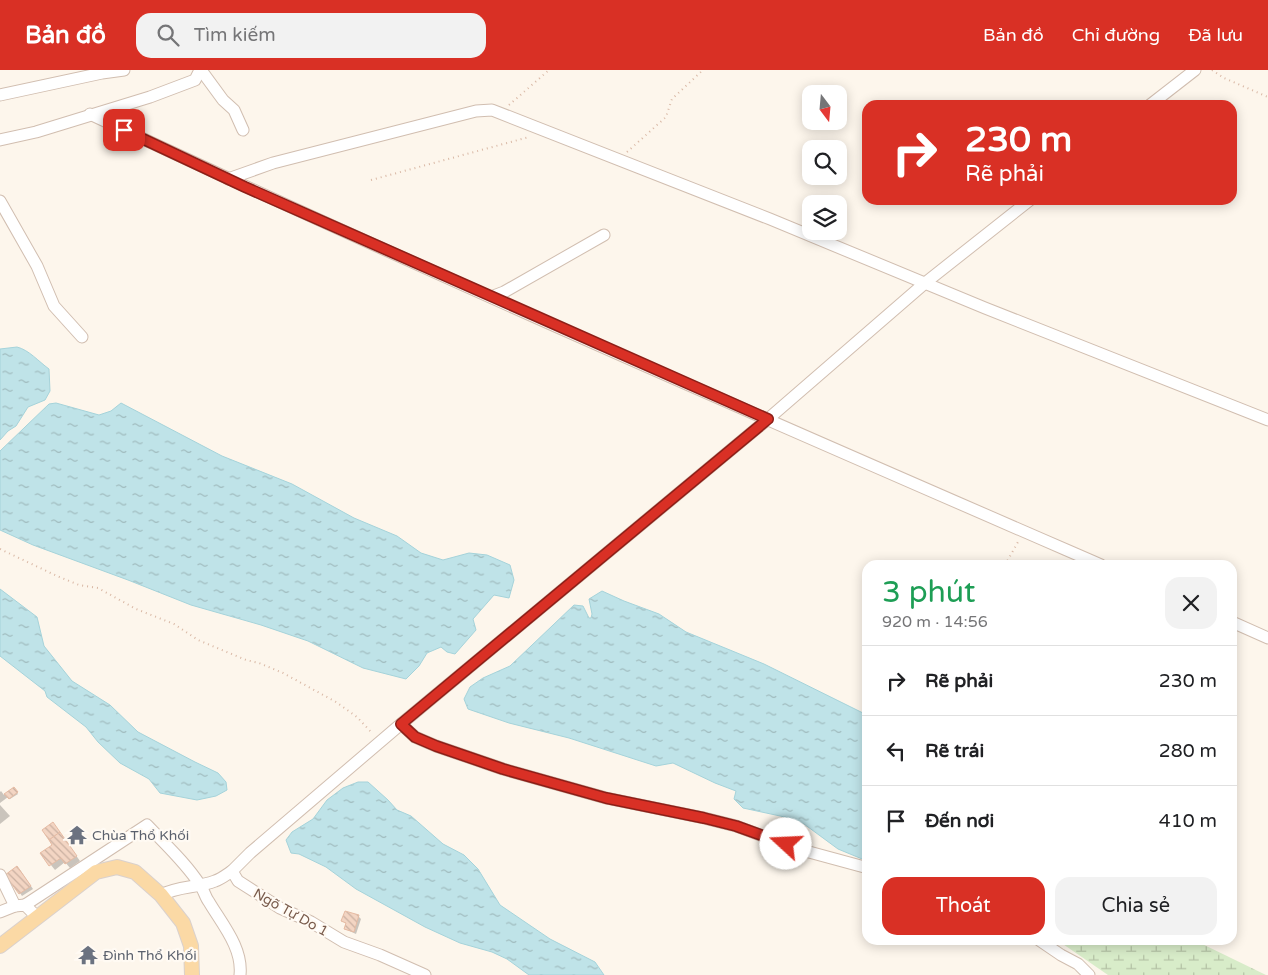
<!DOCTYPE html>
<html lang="vi">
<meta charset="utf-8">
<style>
:root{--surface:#fff;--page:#f2f2f2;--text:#202124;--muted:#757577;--line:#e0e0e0;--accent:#d93025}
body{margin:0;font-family:"Varela Round",sans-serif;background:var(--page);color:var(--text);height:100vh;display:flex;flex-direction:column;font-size:19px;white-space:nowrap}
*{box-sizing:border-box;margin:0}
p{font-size:16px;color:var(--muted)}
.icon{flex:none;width:28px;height:28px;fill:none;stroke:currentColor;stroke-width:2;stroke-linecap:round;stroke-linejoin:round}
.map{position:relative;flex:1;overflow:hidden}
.details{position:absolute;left:862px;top:490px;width:375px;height:385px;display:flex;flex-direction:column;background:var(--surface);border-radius:15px;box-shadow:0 2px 12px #0003}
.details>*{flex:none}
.top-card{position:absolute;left:862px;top:30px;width:375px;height:105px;border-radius:15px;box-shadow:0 2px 12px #0003;background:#d93025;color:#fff;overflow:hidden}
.needle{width:32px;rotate:164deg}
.tools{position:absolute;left:802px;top:15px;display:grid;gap:10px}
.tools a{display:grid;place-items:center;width:45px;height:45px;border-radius:10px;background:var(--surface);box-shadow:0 2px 12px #0003;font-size:25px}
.pin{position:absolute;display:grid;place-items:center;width:42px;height:42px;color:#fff;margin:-21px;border-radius:10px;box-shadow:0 2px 8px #0006}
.me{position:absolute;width:55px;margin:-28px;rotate:290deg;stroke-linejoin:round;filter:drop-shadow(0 0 4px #0008)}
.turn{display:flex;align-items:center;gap:18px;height:105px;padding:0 20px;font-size:22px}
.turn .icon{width:65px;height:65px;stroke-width:2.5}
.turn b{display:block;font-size:35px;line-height:42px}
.round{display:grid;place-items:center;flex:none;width:52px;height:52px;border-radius:15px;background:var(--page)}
.headline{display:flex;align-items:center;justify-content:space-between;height:85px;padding:0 20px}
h1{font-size:30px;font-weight:600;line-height:38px;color:#1e9e55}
.action{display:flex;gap:10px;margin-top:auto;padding:10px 20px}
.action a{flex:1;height:58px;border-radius:15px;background:var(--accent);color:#fff;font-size:20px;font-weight:600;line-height:58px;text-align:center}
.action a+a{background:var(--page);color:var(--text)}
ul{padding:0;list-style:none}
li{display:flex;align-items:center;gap:15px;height:70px;padding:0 20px;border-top:1px solid var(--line)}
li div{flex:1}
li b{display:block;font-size:19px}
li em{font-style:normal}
header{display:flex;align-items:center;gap:30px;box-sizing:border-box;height:70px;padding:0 25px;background:var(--accent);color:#fff}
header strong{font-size:24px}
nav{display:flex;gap:28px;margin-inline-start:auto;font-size:18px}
.search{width:350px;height:45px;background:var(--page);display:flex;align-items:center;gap:12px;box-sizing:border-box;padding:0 18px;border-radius:15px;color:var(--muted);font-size:19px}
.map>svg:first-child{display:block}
.wetland{fill:url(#wetland-marsh)}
.water{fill:url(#water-ripples);stroke:#a5d3da}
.shadow{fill:#0003}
.building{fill:url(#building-back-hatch);stroke:#e6bba3}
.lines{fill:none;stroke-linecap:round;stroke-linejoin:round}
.minor-casing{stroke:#d1beb0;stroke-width:13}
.major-casing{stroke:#dad1cd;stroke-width:16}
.path{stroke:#d9b8a5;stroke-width:2;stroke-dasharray:1 4;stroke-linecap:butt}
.minor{stroke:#fff;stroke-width:11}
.major{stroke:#fbd9a5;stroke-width:14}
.route-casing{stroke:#8d1f18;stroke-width:12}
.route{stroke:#d93025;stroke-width:9}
.labels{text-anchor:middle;stroke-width:4.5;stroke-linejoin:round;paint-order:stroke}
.worship-label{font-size:14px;fill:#5b616d;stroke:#fffaf3;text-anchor:start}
.street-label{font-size:14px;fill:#7a5c4d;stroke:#fffaf3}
</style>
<header>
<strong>Bản đồ</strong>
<div class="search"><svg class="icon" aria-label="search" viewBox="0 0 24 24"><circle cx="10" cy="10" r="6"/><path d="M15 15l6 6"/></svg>Tìm kiếm</div>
<nav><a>Bản đồ</a><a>Chỉ đường</a><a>Đã lưu</a></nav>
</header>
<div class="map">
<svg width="1268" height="905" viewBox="0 0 1268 905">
<defs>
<pattern id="wetland-marsh" width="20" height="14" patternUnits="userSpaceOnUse" patternTransform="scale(1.25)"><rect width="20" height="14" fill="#d8ecc9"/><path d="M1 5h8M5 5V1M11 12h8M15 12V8" fill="none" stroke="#b4c2a5"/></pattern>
<pattern id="water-ripples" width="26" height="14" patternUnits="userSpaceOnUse" patternTransform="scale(1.25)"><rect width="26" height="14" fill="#bfe3e8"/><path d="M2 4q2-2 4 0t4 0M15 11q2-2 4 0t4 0" fill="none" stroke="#a0bbbe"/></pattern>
<pattern id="building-back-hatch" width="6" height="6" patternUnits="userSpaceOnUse" patternTransform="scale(1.25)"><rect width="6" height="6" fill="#f3d5c3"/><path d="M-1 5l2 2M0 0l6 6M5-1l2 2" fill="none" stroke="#cab0a1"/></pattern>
</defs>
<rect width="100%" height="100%" fill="#fdf6ec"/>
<!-- wetland -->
<polygon class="wetland" points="1057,870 1194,870 1266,905 1108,905"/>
<!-- water -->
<g class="water">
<path d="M17 277C29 280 38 291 49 299L50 321 45 330 28 337 16 356 8 361 0 370V279Z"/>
<polygon points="56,333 99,345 111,341 121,333 222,386 292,414 354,448 397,466 421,483 443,490 469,483 487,485 510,495 514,510 509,528 494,525 473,549 476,560 455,584 447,582 441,577 427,583 419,596 406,609 363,598 308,571 261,555 191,535 128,510 33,475 0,460 0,381 49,334"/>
<polygon points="0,519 37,547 44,576 72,611 110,635 138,662 195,692 218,703 226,712 227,720 216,726 197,730 160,723 149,709 120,693 98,672 86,657 47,627 45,621 0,586"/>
<polygon points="602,521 624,531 659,544 686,562 764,594 867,645 867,791 838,779 804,754 794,749 743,738 734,729 736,721 715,713 673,693 656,696 569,668 509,653 468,639 464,629 470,617 483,608 510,596 574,535 583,536 589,548 591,548 592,544 589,529"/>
<polygon points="358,712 368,712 388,730 397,740 411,746 443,774 464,785 478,799 500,835 550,869 595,892 604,905 529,905 507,889 492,882 460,873 425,857 356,819 326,797 299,784 291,783 286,770 292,762 313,749 327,730 343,718"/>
</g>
<!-- shadow -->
<g class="shadow">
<polygon points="14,718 18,724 10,729 8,727 0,733 0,722 1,721 4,725"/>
<polygon points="0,735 10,746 0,754"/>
<polygon points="60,763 80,791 70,798 65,792 55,800 42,784 54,776"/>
<polygon points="20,800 33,819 22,826 20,823"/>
<polygon points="345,842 359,847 361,849 356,864 345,859 347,854 342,851"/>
</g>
<!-- building -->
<g class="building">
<polygon points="14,717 18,722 9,729 4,724"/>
<polygon points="53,752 60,762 49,770 42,760"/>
<polygon points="60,762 77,786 65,794 61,788 49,796 40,783 52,775 49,770"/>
<polygon points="17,796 31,816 19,824 5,805"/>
<polygon points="345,841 359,845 354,862 344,859 346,853 341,851"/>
</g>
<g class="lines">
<defs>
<g id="minor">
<polyline points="201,0 223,30 234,40 243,60"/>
<polyline points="0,25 102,3 124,0"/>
<polyline points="1150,35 1195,0"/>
<path d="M90 44C424 201 763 348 1101 495"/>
<polyline points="0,70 36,62 150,27 195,10 200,0"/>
<polyline points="228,109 273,93 476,41 492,40 770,149 985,238 1268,350"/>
<polyline points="0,131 37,196 54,236 82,267"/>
<polyline points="491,227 504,222 604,165"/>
<polyline points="1232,552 1268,568"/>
<polyline points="401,654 415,667 436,676 503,699 606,728 704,748 736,756 798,779 868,798"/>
<polyline points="232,801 250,783 401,654 768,349 925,213 1030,130"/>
<polyline points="0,805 15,836"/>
<path d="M161 825C178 816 197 818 215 811 221 809 226 805 232 801L238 811 280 838 311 852 344 872 380 885 425 905"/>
<path d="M25 835 147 755C165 774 186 793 200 815 204 820 205 827 209 832 222 854 243 878 240 905"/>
<polyline points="0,842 15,836 25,835 37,847"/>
<polyline points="1039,870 1061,885 1078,894 1089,905"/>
</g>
<polyline id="major" points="0,876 96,802 117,797 135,802 161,825 183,853 191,876 192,905"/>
</defs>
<!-- minor casing -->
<use href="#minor" class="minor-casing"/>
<!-- major casing -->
<use href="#major" class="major-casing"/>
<!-- path -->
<g class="path">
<polyline points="1212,0 1224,8 1268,27"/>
<polyline points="509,35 549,0"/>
<polyline points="627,82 666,47 672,29 703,0"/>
<polyline points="371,110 529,67"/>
<polyline points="0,479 57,506 79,515 98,518 136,539 174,554 198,570 246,590 259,593 283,603 336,632 357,647 372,663"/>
<polyline points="1005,495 1018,472"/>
</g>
<!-- minor -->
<use href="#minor" class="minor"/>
<!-- major -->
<use href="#major" class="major"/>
</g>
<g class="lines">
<defs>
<polyline id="route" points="124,60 245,117 768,349 401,654 415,667 436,676 503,699 606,728 704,748 736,756 786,774"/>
</defs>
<!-- route casing -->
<use href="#route" class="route-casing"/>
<!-- route -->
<use href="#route" class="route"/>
</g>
<!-- icons -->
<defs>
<symbol id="temple-bare" viewBox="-9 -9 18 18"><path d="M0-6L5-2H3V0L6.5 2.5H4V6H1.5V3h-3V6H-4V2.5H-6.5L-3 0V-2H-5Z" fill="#6b7280" stroke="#fffaf3" stroke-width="2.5" paint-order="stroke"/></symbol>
</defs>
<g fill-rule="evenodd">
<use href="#temple-bare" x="63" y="751" width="28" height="28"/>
<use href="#temple-bare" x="74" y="871" width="28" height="28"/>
</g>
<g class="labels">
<!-- worship labels -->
<g class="worship-label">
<text x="92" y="770">Chùa Thổ Khối</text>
<text x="103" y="890">Đình Thổ Khối</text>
</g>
<!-- street labels -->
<g class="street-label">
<text transform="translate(291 842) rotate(29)" y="5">Ngõ Tự Do 1</text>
</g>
</g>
</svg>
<div class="tools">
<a><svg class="needle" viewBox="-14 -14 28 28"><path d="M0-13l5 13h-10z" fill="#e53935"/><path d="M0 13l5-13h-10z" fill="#757577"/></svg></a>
<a><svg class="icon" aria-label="search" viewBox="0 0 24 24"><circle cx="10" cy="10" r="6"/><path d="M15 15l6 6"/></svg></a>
<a><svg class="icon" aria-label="layers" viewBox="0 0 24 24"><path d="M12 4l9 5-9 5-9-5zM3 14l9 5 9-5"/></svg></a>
</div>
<div class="pin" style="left:124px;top:60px;background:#d93025"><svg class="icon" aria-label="arrive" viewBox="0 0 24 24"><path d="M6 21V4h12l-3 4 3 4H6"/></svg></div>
<svg class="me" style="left:786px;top:774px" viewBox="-20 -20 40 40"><circle r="19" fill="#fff"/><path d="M0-13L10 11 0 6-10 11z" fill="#d93025"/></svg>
<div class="top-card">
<div class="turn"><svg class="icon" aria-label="right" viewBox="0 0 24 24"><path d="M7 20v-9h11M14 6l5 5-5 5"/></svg><div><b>230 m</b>Rẽ phải</div></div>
</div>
<section class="details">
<div class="headline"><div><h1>3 phút</h1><p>920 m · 14:56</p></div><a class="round"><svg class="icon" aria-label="close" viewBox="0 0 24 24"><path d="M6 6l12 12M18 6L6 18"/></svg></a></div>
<ul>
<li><svg class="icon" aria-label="right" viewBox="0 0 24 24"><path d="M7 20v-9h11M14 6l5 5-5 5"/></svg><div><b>Rẽ phải</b></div><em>230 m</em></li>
<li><svg class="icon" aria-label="left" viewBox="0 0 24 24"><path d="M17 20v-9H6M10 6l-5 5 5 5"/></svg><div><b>Rẽ trái</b></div><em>280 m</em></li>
<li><svg class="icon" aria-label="arrive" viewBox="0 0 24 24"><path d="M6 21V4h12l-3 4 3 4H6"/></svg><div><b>Đến nơi</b></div><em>410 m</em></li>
</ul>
<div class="action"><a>Thoát</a><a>Chia sẻ</a></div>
</section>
</div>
